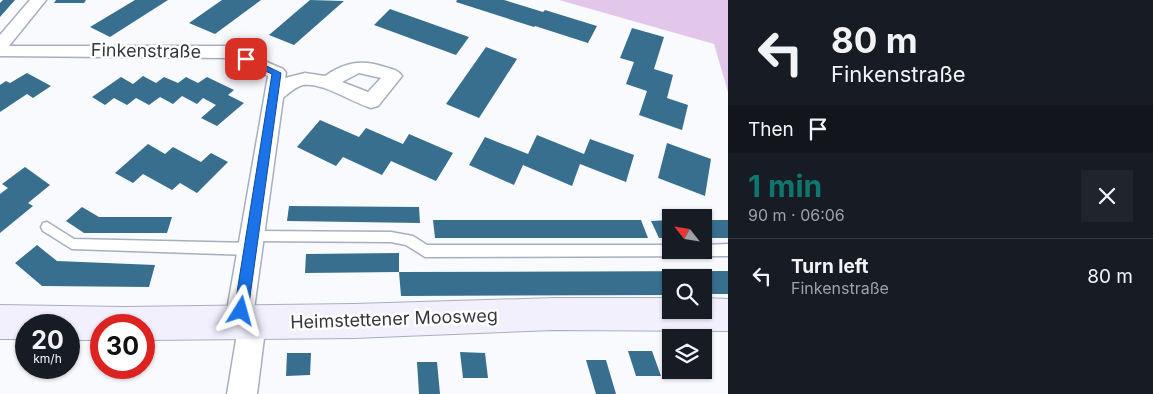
<!DOCTYPE html>
<meta charset="utf-8">
<style>
:root{--surface:#171b24;--page:#20242c;--text:#f1f3f6;--muted:#9ea1a6;--line:#363941;--accent:#0f766e}
body{margin:0;font-family:Inter,sans-serif;background:var(--page);color:var(--text);height:100vh;display:flex;flex-direction:column;font-size:19px;white-space:nowrap}
*{box-sizing:border-box;margin:0}
p{font-size:16px;color:var(--muted)}
.icon{flex:none;width:28px;height:28px;fill:none;stroke:currentColor;stroke-width:2;stroke-linecap:round;stroke-linejoin:round}
.map{position:relative;flex:1;overflow:hidden}
.drawer{display:flex;flex-direction:column;background:var(--surface);width:425px}
.drawer>*{flex:none}
.hud{background:#171b24;color:var(--text);overflow:hidden}
.needle{width:32px;rotate:300deg}
.tools{position:absolute;left:662px;top:209px;display:grid;gap:10px}
.tools a{display:grid;place-items:center;width:50px;height:50px;border-radius:0px;background:var(--surface);box-shadow:0 1px 4px #0004;font-size:25px}
.speed{position:absolute;left:15px;top:314px;display:flex;gap:10px;font-size:25px;font-weight:700;text-align:center}
.speed>*{display:grid;place-content:center;width:65px;height:65px;border-radius:50%;background:var(--surface);box-shadow:0 1px 4px #0004;line-height:1}
.speed small{font-size:12px;font-weight:400}
.speed .limit{border:8px solid #d22;background:#fff;color:#111}
.pin{position:absolute;display:grid;place-items:center;width:42px;height:42px;color:#fff;margin:-21px;border-radius:10px;box-shadow:0 2px 8px #0006}
.me{position:absolute;width:55px;margin:-28px;rotate:8deg;stroke-linejoin:round;filter:drop-shadow(0 0 4px #0008)}
.turn{display:flex;align-items:center;gap:18px;height:105px;padding:0 20px;font-size:22px}
.turn .icon{width:65px;height:65px;stroke-width:2.5}
.turn b{display:block;font-size:35px;line-height:42px}
.then{display:flex;align-items:center;height:48px;padding:0 20px;background:#0003;gap:10px;font-size:19px}
.round{display:grid;place-items:center;flex:none;width:52px;height:52px;border-radius:0px;background:var(--page)}
.overview{display:flex;align-items:center;justify-content:space-between;height:85px;padding:0 20px}
h1{font-size:30px;font-weight:700;line-height:38px;color:var(--accent)}
ul{padding:0;list-style:none}
li{display:flex;align-items:center;gap:15px;height:75px;padding:0 20px;border-top:1px solid var(--line)}
li div{flex:1}
li b{display:block;font-size:19px}
li em{font-style:normal}
main{display:flex;flex:1;min-height:0}
.map>svg:first-child{display:block}
.green{fill:#e3c7eb}
.building{fill:#386f8e}
.lines{fill:none;stroke-linecap:round;stroke-linejoin:round}
.lane-casing{stroke:#a6afc0;stroke-width:3}
.street-casing{stroke:#a6afc0;stroke-width:3}
.secondary-casing{stroke:#a6afc0;stroke-width:2}
.lane{fill:#fff;fill-rule:evenodd}
.street{fill:#fff;fill-rule:evenodd}
.secondary{fill:#f2f0fd;fill-rule:evenodd}
.route{fill:#1a73e8;stroke:#114b97}
.labels{text-anchor:middle;stroke-width:5;stroke-linejoin:round;paint-order:stroke}
.street-label{font-size:18px;fill:#34373e;stroke:#fff}
</style>
<main>
<div class="map">
<svg width="728" height="394" viewBox="0 0 728 394">
<rect width="100%" height="100%" fill="#f8fafe"/>
<!-- green -->
<polygon class="green" points="559,0 728,0 728,92 714,44"/>
<!-- building -->
<g class="building">
<polygon points="3,0 15,0 0,17 0,3"/>
<polygon points="56,0 86,0 84,3 54,3"/>
<polygon points="135,0 168,0 110,37 90,27"/>
<polygon points="222,0 261,0 215,34 189,23"/>
<polygon points="310,0 344,1 294,45 269,35"/>
<polygon points="457,0 504,0 543,12 545,10 597,26 588,43 535,26 534,27 456,2"/>
<polygon points="390,9 452,31 469,37 456,55 374,25"/>
<polygon points="632,28 664,37 654,69 673,75 667,98 688,105 682,130 639,115 647,91 626,84 634,62 620,58"/>
<polygon points="486,47 517,59 479,118 446,104"/>
<polygon points="27,73 51,86 33,98 27,94 0,112 0,85 6,81 10,83"/>
<polygon points="143,76 156,83 164,77 178,83 186,77 198,83 207,77 234,90 228,95 244,103 217,126 201,118 216,105 203,98 197,104 182,96 173,104 160,97 149,105 136,98 127,105 114,98 105,105 92,97 121,77 133,84"/>
<polygon points="320,120 359,137 366,128 403,144 409,134 453,153 436,181 391,161 382,175 343,157 336,166 297,147"/>
<polygon points="537,135 584,154 590,139 634,155 626,182 580,164 572,186 523,165 514,185 469,165 485,137 528,154"/>
<polygon points="667,143 711,159 705,196 658,178"/>
<polygon points="148,144 165,154 173,147 201,162 211,153 228,162 197,193 180,183 172,190 143,174 133,183 115,173"/>
<polygon points="25,167 50,185 28,203 33,206 0,233 0,194 8,188 2,184"/>
<polygon points="289,206 419,207 420,223 287,221"/>
<polygon points="82,207 99,217 172,217 167,233 84,233 66,221"/>
<polygon points="433,220 641,220 648,238 435,238"/>
<polygon points="671,220 671,238 659,238 651,221"/>
<rect x="704" y="220" width="24" height="18"/>
<polygon points="37,245 57,261 155,265 149,287 42,286 15,263"/>
<polygon points="399,253 399,272 305,273 306,254"/>
<polygon points="728,271 728,294 704,294 704,278 671,278 671,295 401,296 399,272"/>
<polygon points="628,351 652,351 661,376 636,376"/>
<polygon points="460,352 485,353 488,378 463,378"/>
<polygon points="287,353 311,353 310,375 286,376"/>
<polygon points="586,360 606,360 616,394 596,394"/>
<polygon points="417,362 437,362 440,394 419,394"/>
</g>
<g class="lines">
<defs>
<g id="lane">
<polygon points="47,222 74,239 250,243 254,245 256,249 254,253 250,255 72,249 43,231 41,227 43,223"/>
<polygon points="252,231 391,232 413,236 427,245 671,245 671,250 704,250 704,245 728,244 728,256 425,257 406,245 391,242 252,241 248,240 246,236 248,232"/>
</g>
<path id="street" d="M30 0H46L9 46H230L283 69 286 73 285 78 305 73 325 76C345 62 362 59 385 67 392 69 398 70 402 76L378 106 371 108C351 102 323 82 303 85 295 87 289 93 283 98L254 309 262 312 266 322 257 394H227L237 334 229 332 225 322 268 76 227 58 0 56V35ZM359 73 381 78 368 92 342 82Z"/>
<polygon id="secondary" points="554,298 671,298 671,310 704,310 704,298 728,299 728,331 554,330 354,338 144,340 144,325 101,325 101,340 69,340 69,325 26,325 26,339 0,339 0,305 124,307 354,304"/>
</defs>
<!-- lane casing -->
<use href="#lane" class="lane-casing"/>
<!-- street casing -->
<use href="#street" class="street-casing"/>
<!-- secondary casing -->
<use href="#secondary" class="secondary-casing"/>
<!-- lane -->
<use href="#lane" class="lane"/>
<!-- street -->
<use href="#street" class="street"/>
<!-- secondary -->
<use href="#secondary" class="secondary"/>
</g>
<!-- route -->
<polygon class="route" points="246,56 281,73 248,311 246,316 241,318 236,316 234,311 272,74 243,61 241,59"/>
<g class="labels">
<!-- street labels -->
<g class="street-label">
<text transform="translate(146 51) rotate(1)" y="6">Finkenstraße</text>
<text transform="translate(394 319) rotate(-2)" y="6">Heimstettener Moosweg</text>
</g>
</g>
</svg>
<div class="tools">
<a><svg class="needle" viewBox="-14 -14 28 28"><path d="M0-13l5 13h-10z" fill="#e53935"/><path d="M0 13l5-13h-10z" fill="#9ea1a6"/></svg></a>
<a><svg class="icon" aria-label="search" viewBox="0 0 24 24"><circle cx="10" cy="10" r="6"/><path d="M15 15l6 6"/></svg></a>
<a><svg class="icon" aria-label="layers" viewBox="0 0 24 24"><path d="M12 4l9 5-9 5-9-5zM3 14l9 5 9-5"/></svg></a>
</div>
<div class="speed"><div>20<small>km/h</small></div><div class="limit">30</div></div>
<div class="pin" style="left:246px;top:59px;background:#d93025"><svg class="icon" aria-label="arrive" viewBox="0 0 24 24"><path d="M6 21V4h12l-3 4 3 4H6"/></svg></div>
<svg class="me" style="left:241px;top:311px" viewBox="-20 -20 40 40"><path d="M0-17L14 15 0 8-14 15z" fill="#1a73e8" stroke="#fff" stroke-width="4"/></svg>
</div>
<section class="drawer">
<div class="hud">
<div class="turn"><svg class="icon" aria-label="left" viewBox="0 0 24 24"><path d="M17 20v-9H6M10 6l-5 5 5 5"/></svg><div><b>80 m</b>Finkenstraße</div></div>
<div class="then">Then<svg class="icon" aria-label="arrive" viewBox="0 0 24 24"><path d="M6 21V4h12l-3 4 3 4H6"/></svg></div>
</div>
<div class="overview"><div><h1>1 min</h1><p>90 m · 06:06</p></div><a class="round"><svg class="icon" aria-label="close" viewBox="0 0 24 24"><path d="M6 6l12 12M18 6L6 18"/></svg></a></div>
<ul>
<li><svg class="icon" aria-label="left" viewBox="0 0 24 24"><path d="M17 20v-9H6M10 6l-5 5 5 5"/></svg><div><b>Turn left</b><p>Finkenstraße</p></div><em>80 m</em></li>
</ul>
</section>
</main>
